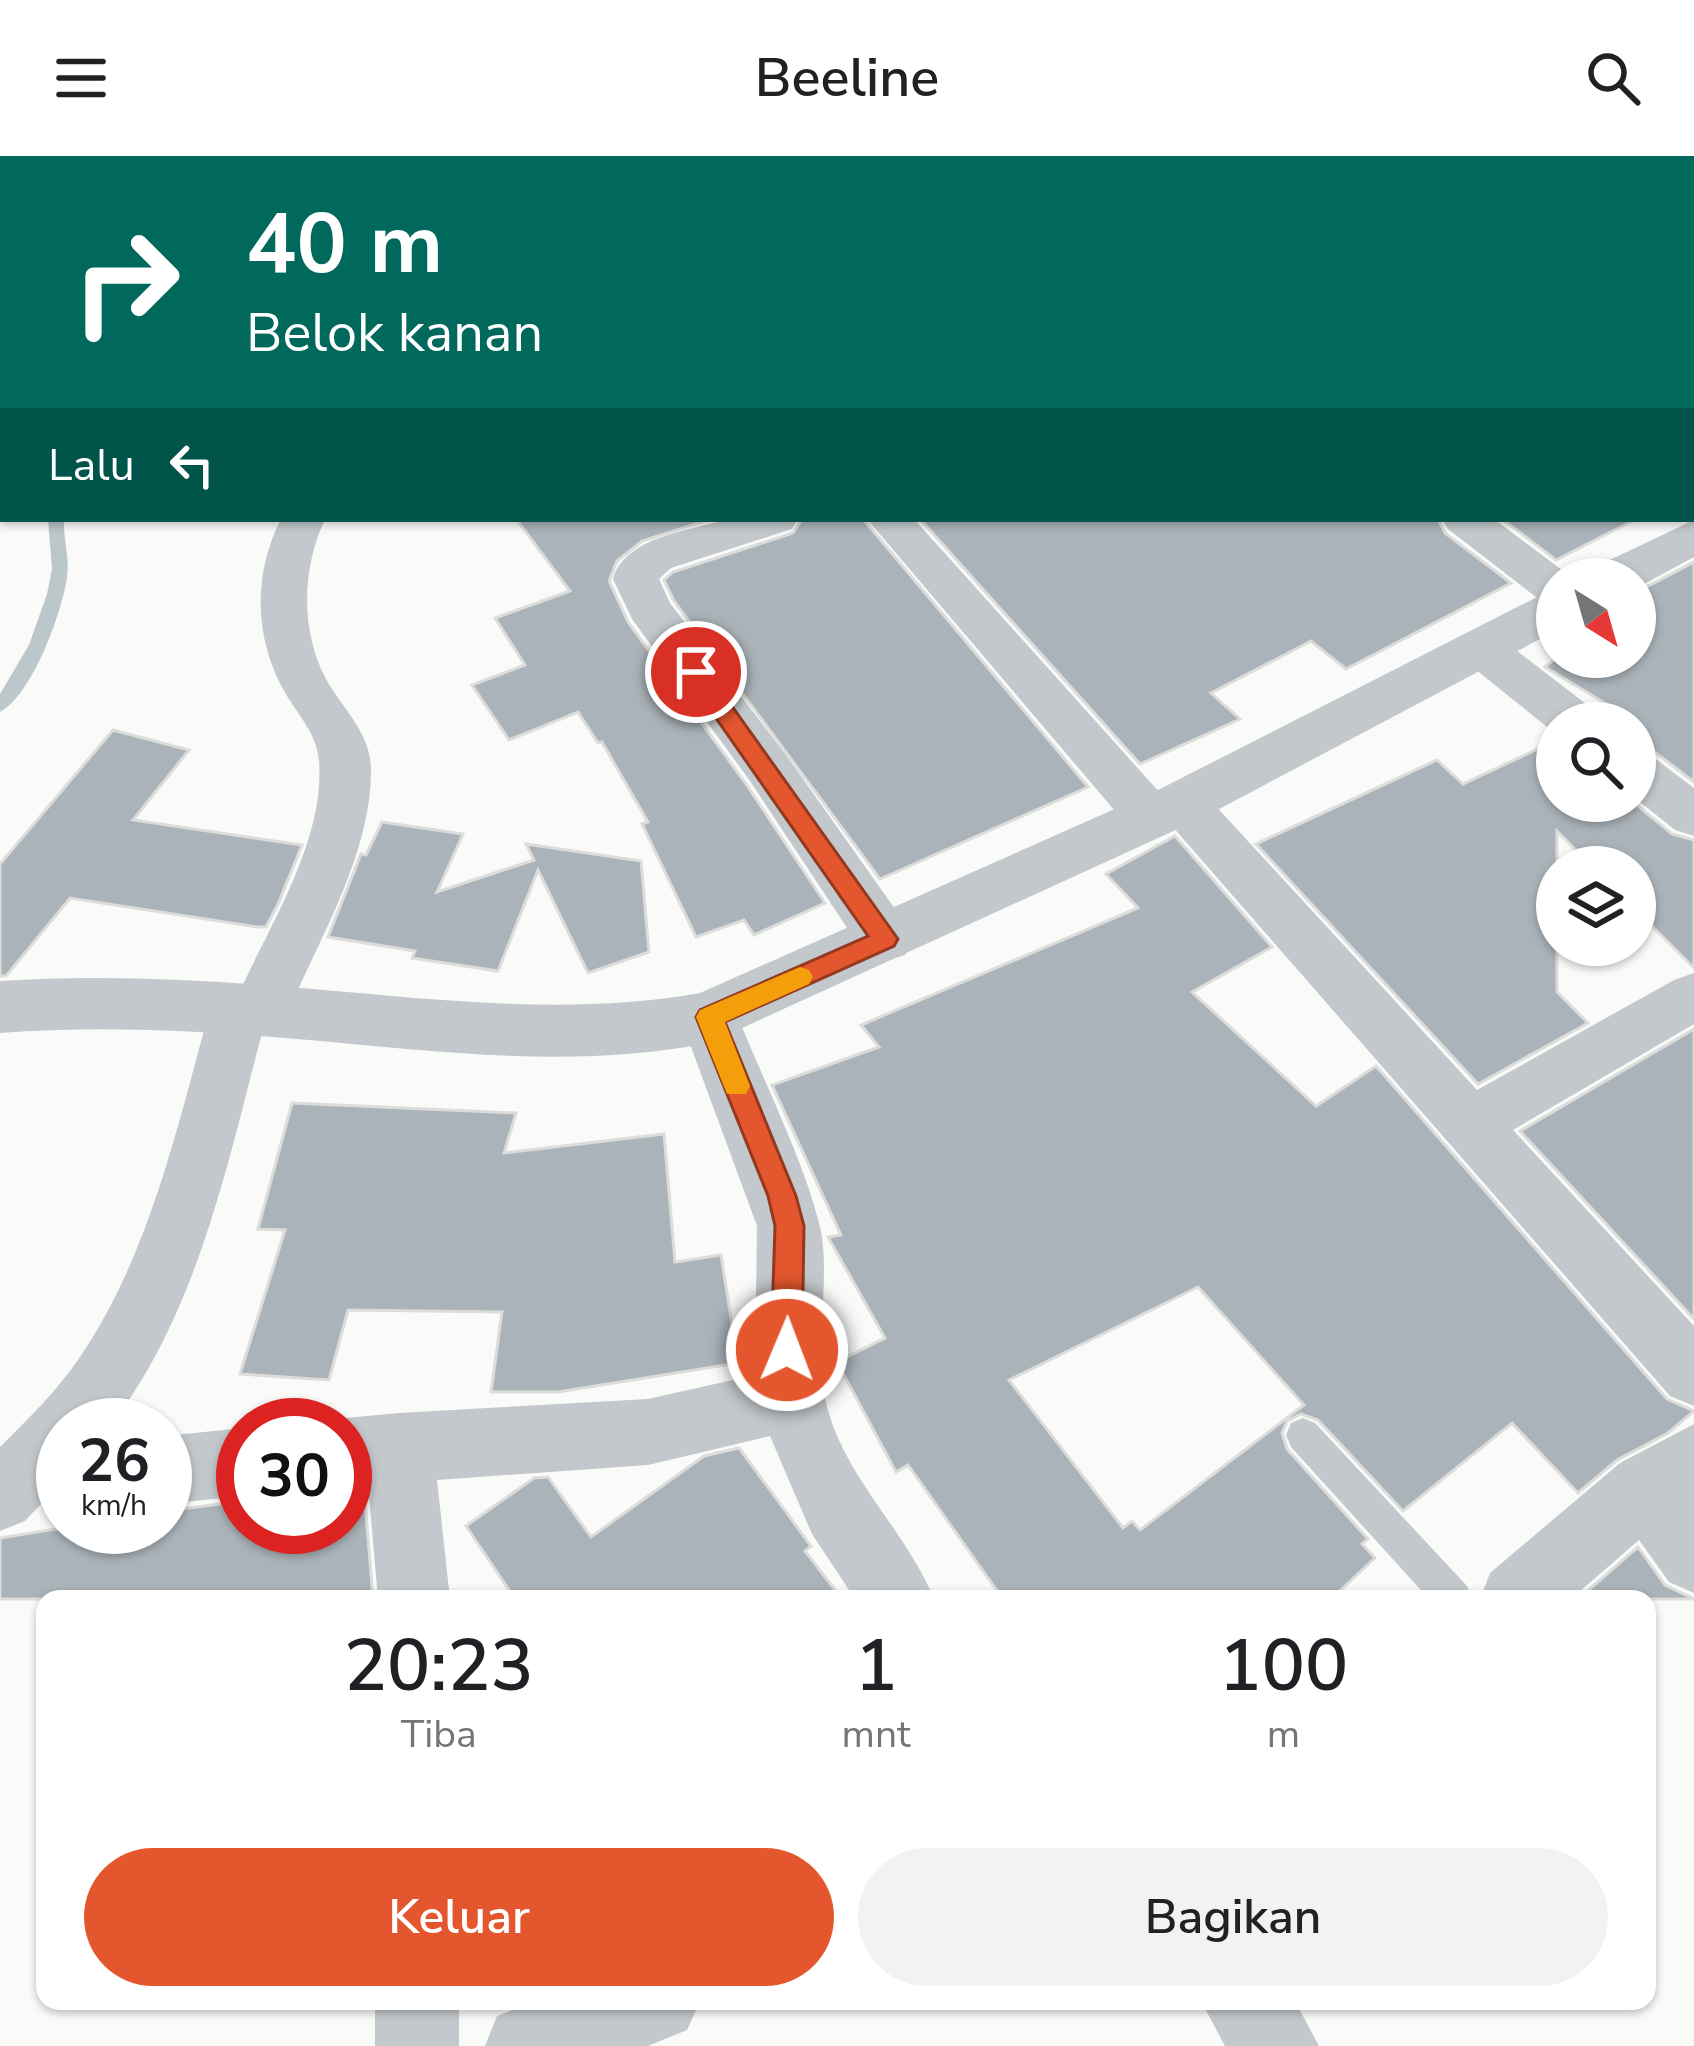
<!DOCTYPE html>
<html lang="id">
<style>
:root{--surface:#fff;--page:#f2f2f2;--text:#202124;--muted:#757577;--accent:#e4572e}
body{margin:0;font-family:"Nunito Sans",sans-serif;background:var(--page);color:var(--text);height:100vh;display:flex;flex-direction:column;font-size:45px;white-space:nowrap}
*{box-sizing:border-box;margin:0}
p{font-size:39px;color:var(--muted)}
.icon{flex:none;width:66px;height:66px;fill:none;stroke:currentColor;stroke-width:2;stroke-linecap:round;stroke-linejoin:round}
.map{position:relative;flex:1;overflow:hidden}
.panel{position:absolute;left:36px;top:1434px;width:1620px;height:420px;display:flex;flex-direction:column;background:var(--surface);border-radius:24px;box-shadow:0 3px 9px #0004}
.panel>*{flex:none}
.top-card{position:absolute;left:0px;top:0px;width:1695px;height:366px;box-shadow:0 3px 9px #0004;background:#00695c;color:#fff;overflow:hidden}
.needle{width:78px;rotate:143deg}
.controls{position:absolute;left:1536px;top:402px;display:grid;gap:24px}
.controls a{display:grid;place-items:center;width:120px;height:120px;border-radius:50%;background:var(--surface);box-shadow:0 3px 9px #0004;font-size:60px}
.speed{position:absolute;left:36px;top:1242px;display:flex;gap:24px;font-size:60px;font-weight:700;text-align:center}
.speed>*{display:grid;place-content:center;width:156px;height:156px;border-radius:50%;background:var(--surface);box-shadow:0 3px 9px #0004;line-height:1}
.speed small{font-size:30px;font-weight:400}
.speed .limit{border:18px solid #d22;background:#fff;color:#111}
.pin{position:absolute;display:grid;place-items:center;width:102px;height:102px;color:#fff;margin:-51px;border:6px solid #fff;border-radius:50%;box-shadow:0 3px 12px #0007}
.me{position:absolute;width:132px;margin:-66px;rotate:1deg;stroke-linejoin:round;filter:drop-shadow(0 0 9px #0008)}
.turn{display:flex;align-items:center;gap:42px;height:252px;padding:0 48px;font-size:54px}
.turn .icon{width:156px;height:156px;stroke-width:2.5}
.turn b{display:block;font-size:84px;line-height:102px}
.then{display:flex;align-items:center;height:114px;padding:0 48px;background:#0003;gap:24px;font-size:45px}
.eta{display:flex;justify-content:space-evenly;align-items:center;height:204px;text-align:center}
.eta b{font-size:72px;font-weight:600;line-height:84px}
.primary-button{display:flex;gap:24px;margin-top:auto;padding:24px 48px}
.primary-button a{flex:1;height:138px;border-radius:72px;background:var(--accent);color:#fff;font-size:48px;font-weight:600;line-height:138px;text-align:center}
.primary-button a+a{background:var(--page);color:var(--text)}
header{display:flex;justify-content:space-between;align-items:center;height:156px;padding:0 48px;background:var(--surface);font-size:54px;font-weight:600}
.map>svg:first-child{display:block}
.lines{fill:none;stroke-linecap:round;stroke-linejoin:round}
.stream{fill:#bbc7cb;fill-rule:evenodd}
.building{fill:#aab3b9;stroke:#dcdcda;stroke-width:3;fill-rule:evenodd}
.service{fill:#c3c8cc;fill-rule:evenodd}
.minor{fill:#c3c8cc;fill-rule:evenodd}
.tertiary{fill:#c3c8cc;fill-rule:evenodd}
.route{fill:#e4572e;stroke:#94391e;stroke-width:3}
.slow{fill:#f59e0b}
</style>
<header><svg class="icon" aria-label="menu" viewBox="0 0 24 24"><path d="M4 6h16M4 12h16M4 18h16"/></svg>Beeline<svg class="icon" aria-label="search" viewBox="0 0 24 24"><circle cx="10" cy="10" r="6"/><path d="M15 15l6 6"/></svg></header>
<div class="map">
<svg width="1694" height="1890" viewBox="0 0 1694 1890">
<rect width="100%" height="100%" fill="#fafaf8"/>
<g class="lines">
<!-- stream -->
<path class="stream" d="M48 363H64C63 382 70 402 67 421 62 457 32 539 0 556V538L29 489 47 438 52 413Z"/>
</g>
<!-- building -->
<g class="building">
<polygon points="516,363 711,363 642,385 617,405 609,425 628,466 746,628 825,747 754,779 744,764 696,781 642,668 648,666 602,586 598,587 578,556 509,584 472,529 525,509 495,462 570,435"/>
<polygon points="802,363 863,363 1088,631 880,723 674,445 664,424 673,416 793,377"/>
<polygon points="920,363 1438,363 1445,377 1511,427 1346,513 1311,485 1211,537 1240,563 1140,608"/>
<polygon points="1502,363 1636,363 1556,404"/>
<polygon points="1694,406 1694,626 1656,597 1635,591 1635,567 1605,567 1603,562 1618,555 1545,511 1557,501 1635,501 1635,437"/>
<polygon points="113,574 189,594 133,664 302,689 278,748 266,771 258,771 70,742 6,820 0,820 0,708"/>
<polygon points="1557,584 1557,645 1632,645 1672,678 1694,684 1694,812 1635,753 1635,711 1593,711 1557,675 1557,836 1588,867 1478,928 1256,688 1437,604 1463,628"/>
<polygon points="382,666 463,678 437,736 534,704 526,688 641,705 649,796 588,817 538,714 498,815 412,802 415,795 328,781 361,698 366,699"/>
<path d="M1175 680 1272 791 1192 836 1316 950 1376 910 1667 1243 1694 1255 1668 1277 1617 1304 1578 1337 1512 1267 1403 1355 1318 1264 1301 1258 1287 1265 1282 1277 1287 1293 1368 1383 1362 1388 1375 1402 1331 1443H1003L908 1309 896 1316 837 1206 885 1182 828 1081 841 1079 772 929 879 891 861 869 1138 752 1106 718ZM1198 1131 1304 1249 1140 1374 1132 1365 1123 1372 1009 1224Z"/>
<polygon points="1694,873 1694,1163 1520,975"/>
<polygon points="292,947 516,957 504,997 664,978 675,1106 721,1099 738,1207 558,1236 491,1236 502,1156 348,1154 329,1224 240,1218 285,1074 258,1073"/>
<polygon points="739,1292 811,1390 805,1395 842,1443 503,1443 511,1437 466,1370 534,1322 548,1321 591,1381 704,1300"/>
<polygon points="364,1333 373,1443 0,1443 0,1382 68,1371 165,1371 165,1355 243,1345 243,1371 345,1371 345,1334"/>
<polygon points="1638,1391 1665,1429 1694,1443 1578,1443"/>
</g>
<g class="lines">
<!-- service -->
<polygon class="service" points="1303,1262 1315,1267 1467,1430 1472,1443 1429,1443 1291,1291 1286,1279 1291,1267"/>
<!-- minor -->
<g class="minor">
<polygon points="618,0 654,0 617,3"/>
<polygon points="1114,0 1150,0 1151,3 1115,3"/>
<polygon points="1362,0 1405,0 1360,3"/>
<polygon points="1528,0 1567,0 1569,3 1530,3"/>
<rect x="1692" y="82" width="2" height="24"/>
<polygon points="1694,159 1694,183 1692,184 1692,160"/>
<path d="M281 363H325C302 412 300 474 326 523 342 552 370 576 371 612 372 696 321 779 289 854L280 871 262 877C227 1010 197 1157 111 1269H63V1325L25 1365 0 1375V1291C29 1262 57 1235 80 1201 150 1098 177 971 210 853L219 836 242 831C273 763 325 682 319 605 317 579 300 561 287 540 254 485 252 420 281 363Z"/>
<path d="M728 363H798L792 373 671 412 659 423 670 447 786 599 905 767 913 783 905 799 885 805 865 799 750 625 632 463 613 423C626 380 689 375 728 363Z"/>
<polygon points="867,363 914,363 1161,638 1182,628 1200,633 1477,934 1674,824 1694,817 1694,868 1513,974 1694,1170 1694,1250 1670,1240 1172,670 1151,681 1132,675"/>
<polygon points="1442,363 1494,363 1574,423 1557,423 1557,448 1540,444 1448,373"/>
<polygon points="1482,477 1499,481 1594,554 1601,567 1557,567 1557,579 1465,505 1458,493 1465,481"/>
<polygon points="1635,595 1653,601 1694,632 1694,680 1675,674 1635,642"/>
<path d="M709 837 729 844 738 861C763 924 803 1003 819 1067 832 1114 814 1188 825 1242 841 1319 905 1372 934 1443H855L812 1378 770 1280 648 1309 437 1324 450 1443H378L368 1328 345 1330V1269H328L345 1262 399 1257 648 1243 755 1219 757 1070 680 861 689 844Z"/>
<polygon points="1694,1268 1694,1437 1669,1426 1639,1384 1571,1443 1480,1443 1490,1417 1620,1307"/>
<polygon points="243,1272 243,1340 165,1348 165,1280"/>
<rect x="375" y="1845" width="84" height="45"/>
<polygon points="535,1845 700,1845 687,1874 648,1890 485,1890 497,1860"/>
<polygon points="1201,1845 1295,1845 1319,1890 1225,1890"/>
</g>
<!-- tertiary -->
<g class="tertiary">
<polygon points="1694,364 1694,401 1635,433 1635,423 1587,423 1595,411"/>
<path d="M1557 435V474L1202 662 709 887C576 913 443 896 309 884 206 875 104 869 0 877V825C105 818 209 824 313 833 442 844 572 860 700 837L1162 632 1539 440Z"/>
</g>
</g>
<!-- route -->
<polygon class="route" points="696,509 704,511 898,783 894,790 725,866 796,1040 804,1070 802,1194 797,1204 787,1209 776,1204 771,1194 775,1070 768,1040 696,861 700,854 868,780 688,522 685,516"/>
<!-- slow -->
<polygon class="slow" points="800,811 809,814 813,821 809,828 725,866 750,930 746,938 727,938 696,861 700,854"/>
</svg>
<div class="controls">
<a><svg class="needle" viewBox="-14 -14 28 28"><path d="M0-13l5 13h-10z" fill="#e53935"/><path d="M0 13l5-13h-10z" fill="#757577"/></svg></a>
<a><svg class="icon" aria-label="search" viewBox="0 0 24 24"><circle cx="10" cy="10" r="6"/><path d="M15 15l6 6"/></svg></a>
<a><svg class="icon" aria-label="layers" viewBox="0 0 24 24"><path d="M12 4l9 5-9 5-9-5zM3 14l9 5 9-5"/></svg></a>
</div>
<div class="speed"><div>26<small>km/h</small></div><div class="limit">30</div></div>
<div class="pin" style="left:696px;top:516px;background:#d93025"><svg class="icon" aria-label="arrive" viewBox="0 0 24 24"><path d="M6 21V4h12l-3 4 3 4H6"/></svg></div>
<svg class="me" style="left:787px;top:1194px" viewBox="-20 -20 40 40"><circle r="17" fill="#e4572e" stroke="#fff" stroke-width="3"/><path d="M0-11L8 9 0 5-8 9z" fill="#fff"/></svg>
<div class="top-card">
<div class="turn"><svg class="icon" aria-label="right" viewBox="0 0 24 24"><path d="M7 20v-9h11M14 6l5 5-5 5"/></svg><div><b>40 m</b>Belok kanan</div></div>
<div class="then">Lalu<svg class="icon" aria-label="left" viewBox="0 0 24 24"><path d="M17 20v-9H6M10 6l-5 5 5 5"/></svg></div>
</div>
<section class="panel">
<div class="eta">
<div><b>20:23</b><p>Tiba</p></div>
<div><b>1</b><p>mnt</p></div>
<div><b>100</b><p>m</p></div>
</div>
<div class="primary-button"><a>Keluar</a><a>Bagikan</a></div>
</section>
</div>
